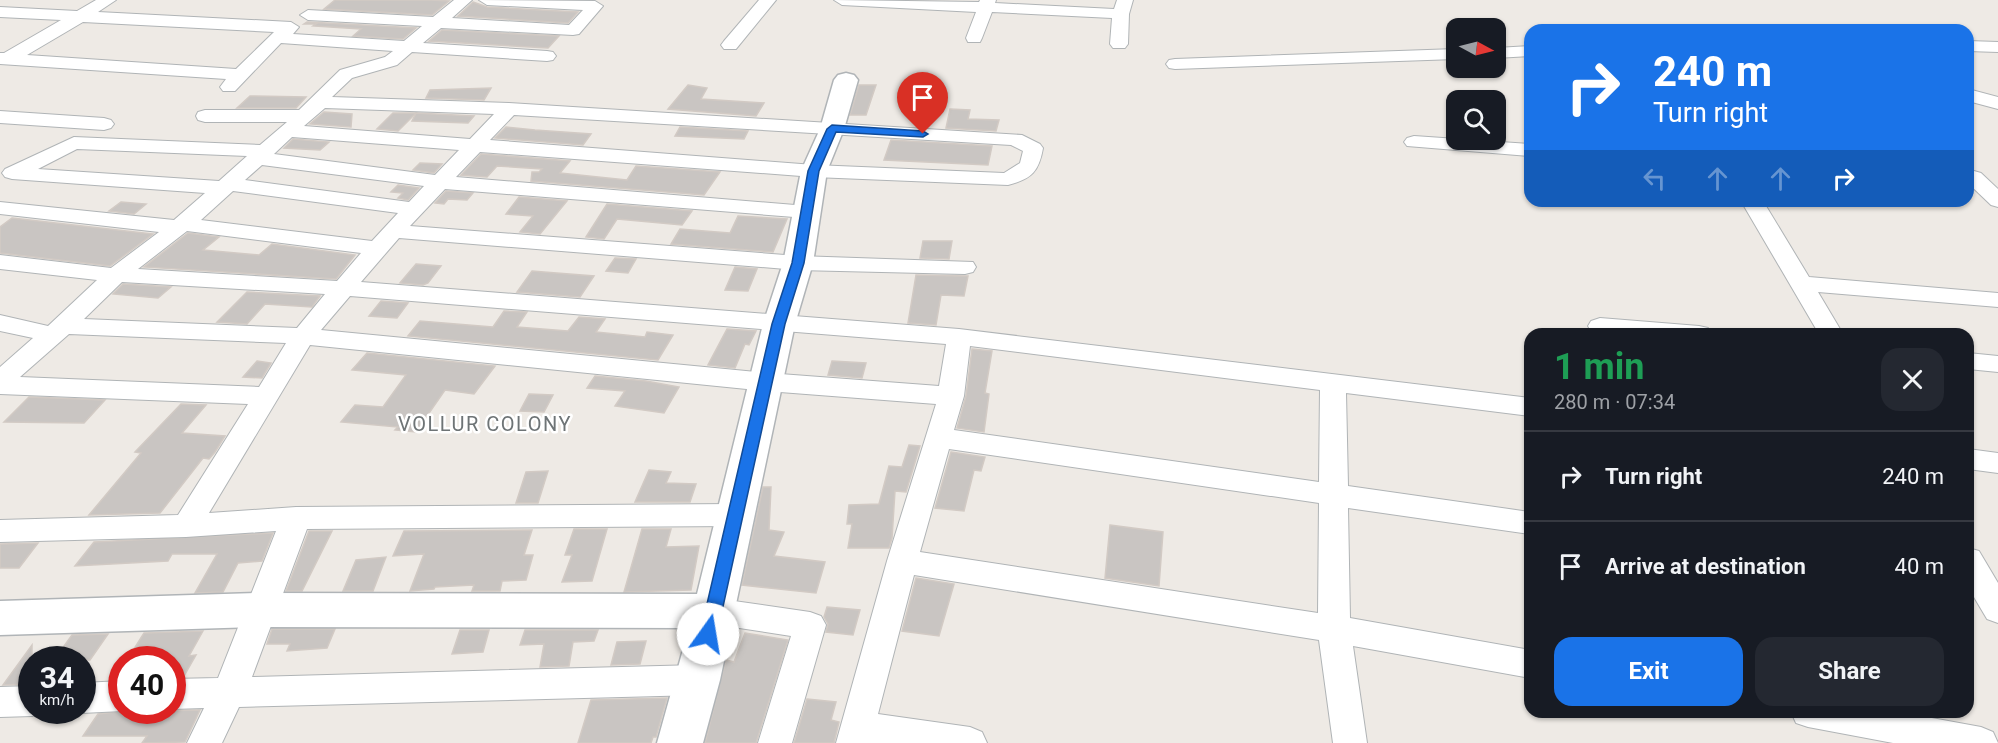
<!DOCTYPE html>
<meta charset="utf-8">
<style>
:root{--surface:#171b24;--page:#242831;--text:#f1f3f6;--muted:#9ea1a6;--line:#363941;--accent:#1a73e8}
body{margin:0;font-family:Roboto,sans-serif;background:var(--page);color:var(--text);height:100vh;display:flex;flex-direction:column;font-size:22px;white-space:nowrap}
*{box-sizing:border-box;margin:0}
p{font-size:20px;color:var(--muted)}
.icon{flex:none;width:33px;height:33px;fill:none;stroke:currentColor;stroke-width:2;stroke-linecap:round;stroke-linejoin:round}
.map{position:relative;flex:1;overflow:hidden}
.details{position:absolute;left:1524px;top:328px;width:450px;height:390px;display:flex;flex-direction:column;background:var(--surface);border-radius:18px;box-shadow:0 2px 4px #0004}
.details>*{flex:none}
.guide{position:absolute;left:1524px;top:24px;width:450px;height:183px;border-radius:18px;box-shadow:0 2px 4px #0004;background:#1a73e8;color:#fff;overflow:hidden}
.needle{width:39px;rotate:97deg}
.tools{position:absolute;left:1446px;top:18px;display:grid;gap:12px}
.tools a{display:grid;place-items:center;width:60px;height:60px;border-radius:12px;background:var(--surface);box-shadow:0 2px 4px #0004;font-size:30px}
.speed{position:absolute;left:18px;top:646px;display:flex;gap:12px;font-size:30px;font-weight:700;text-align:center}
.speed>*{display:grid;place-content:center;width:78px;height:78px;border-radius:50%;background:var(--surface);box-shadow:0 2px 4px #0004;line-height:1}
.speed small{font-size:15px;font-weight:400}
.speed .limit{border:9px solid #d22;background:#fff;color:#111}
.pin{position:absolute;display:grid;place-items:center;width:51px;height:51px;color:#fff;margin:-62px -26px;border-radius:50% 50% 50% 0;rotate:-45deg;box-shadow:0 0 6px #0007}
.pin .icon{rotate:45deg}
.me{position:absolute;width:66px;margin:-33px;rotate:13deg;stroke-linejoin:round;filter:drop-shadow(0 0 4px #0008)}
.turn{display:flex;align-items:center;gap:21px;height:126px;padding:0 30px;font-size:27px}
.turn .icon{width:78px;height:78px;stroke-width:2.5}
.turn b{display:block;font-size:42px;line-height:51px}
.lanes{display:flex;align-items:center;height:57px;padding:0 30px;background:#0003;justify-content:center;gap:30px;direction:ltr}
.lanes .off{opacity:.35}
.round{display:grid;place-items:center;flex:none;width:63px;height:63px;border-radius:18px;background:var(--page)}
.overview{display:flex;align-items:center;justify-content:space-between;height:102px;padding:0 30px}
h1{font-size:36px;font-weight:700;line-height:45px;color:#1e9e55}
.primary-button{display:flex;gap:12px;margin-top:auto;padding:12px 30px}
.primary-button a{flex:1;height:69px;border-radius:18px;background:var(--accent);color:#fff;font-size:24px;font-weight:700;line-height:69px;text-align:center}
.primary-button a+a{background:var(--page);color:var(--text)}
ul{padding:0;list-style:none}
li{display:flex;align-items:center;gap:18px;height:90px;padding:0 30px;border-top:2px solid var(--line)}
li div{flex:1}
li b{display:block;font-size:22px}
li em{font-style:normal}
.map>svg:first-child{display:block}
.building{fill:#c9c5c2;stroke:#d2cac4;stroke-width:1.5}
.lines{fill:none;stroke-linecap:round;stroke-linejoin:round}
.street-casing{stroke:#b0b4b6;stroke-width:2}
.secondary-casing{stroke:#b0b4b7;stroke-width:3}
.street{fill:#fff;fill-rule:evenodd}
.secondary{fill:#fff;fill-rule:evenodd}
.route{fill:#1a73e8;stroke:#114b97;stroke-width:1.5}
.labels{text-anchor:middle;stroke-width:5;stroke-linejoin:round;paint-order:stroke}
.quarter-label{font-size:20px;letter-spacing:1.5px;fill:#6e7476;stroke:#fff}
</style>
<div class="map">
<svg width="1998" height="743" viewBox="0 0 1998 743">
<rect width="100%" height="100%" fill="#eeeae5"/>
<!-- building -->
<g class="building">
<polygon points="335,0 431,0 449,1 432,15 324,9"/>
<polygon points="473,2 487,7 578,12 568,23 458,16"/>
<polygon points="307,22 308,22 416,28 403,39 353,36 361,29 313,26 316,24 304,24"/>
<polygon points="442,30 559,36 548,48 429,41"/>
<polygon points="688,85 707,88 701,99 764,103 756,116 668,109"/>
<polygon points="859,85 876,85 866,115 850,115"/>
<polygon points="491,88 484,100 426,98 430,90"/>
<polygon points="250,96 306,97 296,108 237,108"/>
<polygon points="950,109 970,110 968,119 999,120 996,131 946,128"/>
<polygon points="324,112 352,114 351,127 310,124"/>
<polygon points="393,113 416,113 398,131 377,129"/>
<polygon points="416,113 474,116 468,123 412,121"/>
<polygon points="506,127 535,130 591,134 583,145 495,138"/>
<polygon points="680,127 748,131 744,139 675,136"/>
<polygon points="293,139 329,142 320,150 284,148"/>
<polygon points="891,140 992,146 988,165 884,160"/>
<polygon points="481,154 570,161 560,173 627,180 636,166 720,172 704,195 531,181 532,172 539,172 542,169 497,166 487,177 461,175"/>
<polygon points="420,163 442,164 434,173 413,170"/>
<polygon points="398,185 419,188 408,200 398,198 403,193 391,192"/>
<polygon points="446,191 473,193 467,200 448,199 444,204 435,203"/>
<polygon points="519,197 567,201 540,234 520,232 533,216 506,214"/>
<polygon points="121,202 146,204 134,214 109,211"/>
<polygon points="607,204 692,211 682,225 617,219 604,239 586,237"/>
<polygon points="738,216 787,219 773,252 671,244 680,229 730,233"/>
<polygon points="12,218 153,234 110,266 0,253 0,227"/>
<polygon points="188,233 219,237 203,250 259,255 272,244 355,255 336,279 144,267"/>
<polygon points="923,241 952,241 949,259 920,258"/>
<polygon points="615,258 636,259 628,273 606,271"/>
<polygon points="416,264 441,266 428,283 423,285 400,283"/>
<polygon points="735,267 757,269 748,291 725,290"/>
<polygon points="532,271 544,272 594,276 580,297 517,292"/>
<polygon points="916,275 968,276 964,296 941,295 936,325 908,323"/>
<polygon points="123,284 171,287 158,298 113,294"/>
<polygon points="247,292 320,296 312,307 265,304 247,324 217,322"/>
<polygon points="381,301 408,303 397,318 369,316"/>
<polygon points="504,311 527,312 517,327 568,331 579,317 605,319 596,332 645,337 647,332 673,335 658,360 408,336 420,321 493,327"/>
<polygon points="727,329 756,331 749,345 745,344 735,368 708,365"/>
<polygon points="972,349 992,351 985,393 989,394 984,432 957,428 966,396"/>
<polygon points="367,353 495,366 474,394 445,390 416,432 395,430 398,427 341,422 355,405 383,407 406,375 352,370"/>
<polygon points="257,361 271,363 262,378 243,377"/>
<polygon points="832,361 866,363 862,378 828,375"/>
<polygon points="595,376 646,381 679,387 664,413 615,406 625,391 587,388"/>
<polygon points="529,394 553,395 544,412 520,411"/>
<polygon points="29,397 105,400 84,423 4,422"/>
<polygon points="181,404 206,405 182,433 225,436 215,452 209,459 203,458 160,513 89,515 141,453 135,452"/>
<polygon points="909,445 920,446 906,492 895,491 892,538 889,548 848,548 852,524 847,524 849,505 879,504 889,466 902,467"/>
<polygon points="951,452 985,457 981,471 974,470 964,511 935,508"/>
<polygon points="649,470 671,472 666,483 696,484 690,502 635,502"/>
<polygon points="548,471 538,503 516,503 526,472"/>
<polygon points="763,487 771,487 769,530 784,532 774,556 825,562 816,593 742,585"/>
<polygon points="1110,525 1163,532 1159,586 1105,578"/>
<polygon points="574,529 607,529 592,581 562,582 572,555 565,555"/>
<polygon points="642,529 671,529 666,547 699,546 691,590 624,592"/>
<polygon points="532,530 524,555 533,555 526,580 502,581 500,591 472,591 474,585 435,587 434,589 410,591 424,554 393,556 404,531"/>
<polygon points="309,531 332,531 302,591 286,591"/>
<polygon points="273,533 262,561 238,563 223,592 195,593 217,554 172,554 168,561 75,566 94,542"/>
<polygon points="38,543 19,568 0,568 0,544"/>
<polygon points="386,557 373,591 343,591 356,560"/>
<polygon points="916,578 954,584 939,636 902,631"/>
<polygon points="827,607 860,610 853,635 826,632 828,624 824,617"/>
<polygon points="272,629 335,629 327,648 287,651 290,644 267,644"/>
<polygon points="460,630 489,630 483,652 452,654"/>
<polygon points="525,630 598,630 594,641 573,642 569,666 540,667 544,644 520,645"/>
<polygon points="203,631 189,656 196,655 184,676 172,677 172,660 127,660 144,633"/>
<polygon points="745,633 788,640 756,743 705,743 726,660 734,662"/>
<polygon points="108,634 90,660 54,660 72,635"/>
<polygon points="646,641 640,664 611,665 617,642"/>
<polygon points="32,645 32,684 3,685"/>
<polygon points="667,698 656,737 653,737 651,743 578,743 591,700"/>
<polygon points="807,699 836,702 831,720 839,722 834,743 794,743"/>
<polygon points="200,710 185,742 142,743 147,736 83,736 98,714 124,711"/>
</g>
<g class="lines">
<defs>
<g id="street">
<path d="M96 0H116L98 12 291 22 299 27 293 34 404 41 422 26 308 20 300 15 308 10 433 17 454 0H472L452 18 569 25 583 10 487 5 479 0 595 1 603 6 579 34 573 35 441 28 423 43 547 51 553 52 556 56 553 60 547 61 412 52 397 65 352 78 332 97 509 103 1022 135 1040 144 1043 148C1039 171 1032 179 1008 185L814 177 480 152 456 177 807 206 815 207 818 212 815 217 807 218 445 189 410 226 798 256 973 262 976 267 973 272 965 274 798 270 399 238 361 282 959 329 1530 398V416L1346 393 1348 486 1530 512V534L1348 508 1350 618 1530 650V678L1353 646 1367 743H1333L1319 640 914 575 878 714 970 727 982 732 987 743H836L887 561 936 404 767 391 310 345 209 513 296 507 736 504 746 507 751 515 746 523 736 526 307 529 252 677 698 665 710 670 715 680 710 690 698 695 239 707 222 743H187L204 708 172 709V679L218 678 276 531 186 537 0 542V520L178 515 248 404 0 394V367L33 338 0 331V315L48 326 97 280 0 269V255L111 268 159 232 0 214V202L174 220 205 193 12 179 5 177 2 173 5 169 74 137 260 145 287 122H205L198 120 196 116 198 112 205 110H299L340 70 385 57 393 51 281 43 235 91H223L220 87 226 79 0 64V53H4L61 20 0 17V7L77 11ZM83 22 274 32 236 69 27 55ZM325 108 494 114 470 139 304 126ZM514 115 1011 145 1023 151 1020 163 1004 173 814 165 490 140ZM292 137 459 150 435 175 274 154ZM77 149 247 156 219 181 38 169ZM262 165 424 186 409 202 245 180ZM233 191 398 213 372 241 201 220ZM187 231 361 253 337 281 138 269ZM122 282 325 294 297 328 84 319ZM350 296 946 344 939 386 767 373 321 330ZM69 334 286 343 259 387 20 377ZM970 346 1320 390 1319 482 954 430 964 396ZM949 449 1319 503 1318 613 920 552Z"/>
<polygon points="759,0 776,0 736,49 724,49 721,45 724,41"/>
<polygon points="834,0 979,2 980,0 996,0 995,3 1114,9 1117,0 1133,0 1129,14 1128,44 1125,48 1113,48 1110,44 1112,18 992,12 982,38 980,42 968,42 966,38 976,12 842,5"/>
<polygon points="1968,41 1998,42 1998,52 1968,51"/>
<polygon points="1530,46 1530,56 1496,58 1496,48"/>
<polygon points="1456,49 1456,59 1175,69 1169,68 1166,64 1169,60 1175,59"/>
<polygon points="1968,89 1998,97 1998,109 1968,101"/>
<polygon points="0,111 104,118 111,120 114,124 111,128 104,130 0,123"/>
<polygon points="1414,136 1530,144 1530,156 1407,146 1404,142 1407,138"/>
<polygon points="1974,171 1981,173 1998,189 1998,207 1991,205 1968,183 1968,172"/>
<polygon points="1741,201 1763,201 1809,277 1998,293 1998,307 1818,292 1843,334 1819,334"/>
<polygon points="1600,318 1699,326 1708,328 1711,334 1609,334 1591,331 1588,326 1591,321"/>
<polygon points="1968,353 1998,356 1998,372 1968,369"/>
<polygon points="1968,449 1998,453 1998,473 1968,469"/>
<polygon points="1968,548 1979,551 1998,583 1998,623 1987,619 1968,587"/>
<polygon points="713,598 810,612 821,616 826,625 792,743 758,743 791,636 713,624 702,620 697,611 702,602"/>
<polygon points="122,681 122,711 82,713 77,711 82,711 82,683"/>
<polygon points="32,686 32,711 44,712 32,716 0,717 0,687"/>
<polygon points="1791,712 1899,712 1981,727 1993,732 1998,743 1893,743 1808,727 1796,723"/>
</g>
<polygon id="secondary" points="846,73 854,75 858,80 844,129 827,171 813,263 795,324 720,680 703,743 657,743 689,628 260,627 0,635 0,601 260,593 697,594 763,324 783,263 801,171 820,129 834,80 838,75"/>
</defs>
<!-- street casing -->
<use href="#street" class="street-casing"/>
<!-- secondary casing -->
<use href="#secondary" class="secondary-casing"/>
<!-- street -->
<use href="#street" class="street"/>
<!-- secondary -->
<use href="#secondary" class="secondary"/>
</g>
<!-- route -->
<polygon class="route" points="832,125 923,131 928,134 923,137 836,132 819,171 804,263 785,324 717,634 714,639 708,641 702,639 700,634 772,324 792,263 808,171 827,129"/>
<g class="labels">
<!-- quarter labels -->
<g class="quarter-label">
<text x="485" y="431">VOLLUR COLONY</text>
</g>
</g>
</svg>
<div class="tools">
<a><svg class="needle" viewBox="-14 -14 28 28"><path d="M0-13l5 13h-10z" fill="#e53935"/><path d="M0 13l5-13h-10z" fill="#9ea1a6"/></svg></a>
<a><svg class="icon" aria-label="search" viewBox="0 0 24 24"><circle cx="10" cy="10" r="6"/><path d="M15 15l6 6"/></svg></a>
</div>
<div class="speed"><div>34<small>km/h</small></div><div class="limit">40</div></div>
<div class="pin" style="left:923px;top:134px;background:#d93025"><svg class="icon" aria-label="arrive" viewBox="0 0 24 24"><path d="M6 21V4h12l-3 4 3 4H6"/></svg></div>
<svg class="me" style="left:708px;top:634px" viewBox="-20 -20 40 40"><circle r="19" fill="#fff"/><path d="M0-13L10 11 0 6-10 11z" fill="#1a73e8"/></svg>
<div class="guide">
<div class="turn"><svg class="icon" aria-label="right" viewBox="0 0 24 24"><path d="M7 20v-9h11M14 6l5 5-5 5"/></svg><div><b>240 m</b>Turn right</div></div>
<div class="lanes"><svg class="icon off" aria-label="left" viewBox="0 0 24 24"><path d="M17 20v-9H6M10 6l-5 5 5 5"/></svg><svg class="icon off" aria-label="ahead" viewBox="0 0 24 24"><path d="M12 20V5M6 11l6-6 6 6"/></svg><svg class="icon off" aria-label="ahead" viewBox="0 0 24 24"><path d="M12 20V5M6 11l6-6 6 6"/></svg><svg class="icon" aria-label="right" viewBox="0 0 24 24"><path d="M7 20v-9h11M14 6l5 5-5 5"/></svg></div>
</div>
<section class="details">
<div class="overview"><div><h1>1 min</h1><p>280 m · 07:34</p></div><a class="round"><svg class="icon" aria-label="close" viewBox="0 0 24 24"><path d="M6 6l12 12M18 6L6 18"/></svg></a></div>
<ul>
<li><svg class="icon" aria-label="right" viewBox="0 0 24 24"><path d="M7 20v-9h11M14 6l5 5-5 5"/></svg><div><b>Turn right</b></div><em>240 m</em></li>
<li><svg class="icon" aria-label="arrive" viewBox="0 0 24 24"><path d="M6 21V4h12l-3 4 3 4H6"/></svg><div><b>Arrive at destination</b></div><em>40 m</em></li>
</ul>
<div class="primary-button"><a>Exit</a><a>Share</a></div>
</section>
</div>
